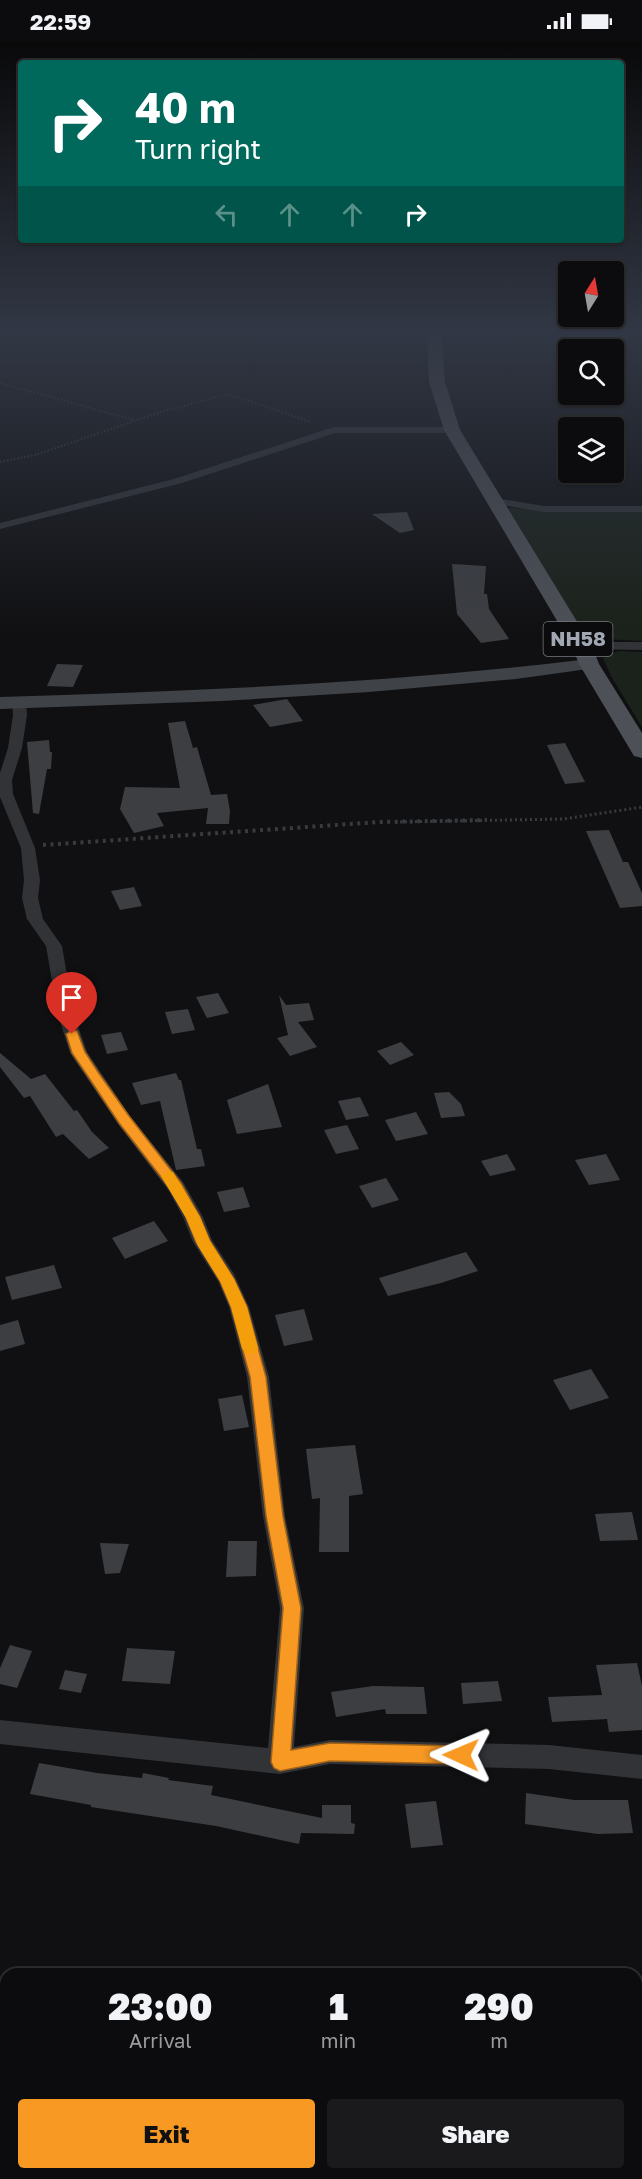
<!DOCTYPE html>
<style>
:root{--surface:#0c0c0e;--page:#1a1a1c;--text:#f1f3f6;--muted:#9a9b9e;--line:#2c2c2e;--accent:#f79923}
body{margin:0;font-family:"Golos Text",sans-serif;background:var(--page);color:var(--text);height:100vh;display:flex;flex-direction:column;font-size:22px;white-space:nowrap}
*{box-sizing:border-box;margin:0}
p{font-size:20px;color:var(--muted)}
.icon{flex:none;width:33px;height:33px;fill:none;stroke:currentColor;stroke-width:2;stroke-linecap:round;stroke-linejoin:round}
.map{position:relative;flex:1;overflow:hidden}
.panel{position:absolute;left:0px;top:1926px;width:642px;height:212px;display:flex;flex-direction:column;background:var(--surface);border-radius:18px 18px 0 0;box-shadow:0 2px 4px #0004,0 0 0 2px var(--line)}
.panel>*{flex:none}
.top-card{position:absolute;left:18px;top:18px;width:606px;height:183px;border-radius:6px;box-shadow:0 2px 4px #0004,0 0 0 2px var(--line);background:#00695c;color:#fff;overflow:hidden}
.needle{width:39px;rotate:11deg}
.tools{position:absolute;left:558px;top:219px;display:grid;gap:12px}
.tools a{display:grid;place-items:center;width:66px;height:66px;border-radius:6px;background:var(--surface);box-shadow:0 2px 4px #0004,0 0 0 2px var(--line);font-size:30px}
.pin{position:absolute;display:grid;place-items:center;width:51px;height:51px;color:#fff;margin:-62px -26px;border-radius:50% 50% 50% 0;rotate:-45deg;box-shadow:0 0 6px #0007}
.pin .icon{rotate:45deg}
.me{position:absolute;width:66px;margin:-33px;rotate:271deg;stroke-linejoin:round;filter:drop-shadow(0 0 4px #0008)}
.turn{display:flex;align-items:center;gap:21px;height:126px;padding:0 18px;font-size:27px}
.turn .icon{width:78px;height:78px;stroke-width:2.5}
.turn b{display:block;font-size:42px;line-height:51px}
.lanes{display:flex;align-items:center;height:57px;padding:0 18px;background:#0003;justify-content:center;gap:30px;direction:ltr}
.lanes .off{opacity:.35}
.eta{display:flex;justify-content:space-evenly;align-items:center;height:102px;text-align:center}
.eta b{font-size:36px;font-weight:800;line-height:42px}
.action{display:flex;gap:12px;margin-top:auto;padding:12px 18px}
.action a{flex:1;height:69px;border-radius:6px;background:var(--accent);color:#111;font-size:24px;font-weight:800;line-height:69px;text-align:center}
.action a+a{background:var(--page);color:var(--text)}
.status{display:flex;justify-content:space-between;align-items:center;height:42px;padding:0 30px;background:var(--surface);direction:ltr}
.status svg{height:16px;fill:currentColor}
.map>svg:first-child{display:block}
.green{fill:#1b221b}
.building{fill:#3c3e42}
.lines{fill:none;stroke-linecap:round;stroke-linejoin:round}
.path-far2{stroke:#373a3e;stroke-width:2;stroke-dasharray:1.5 2;stroke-linecap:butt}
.path-far1{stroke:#373a3e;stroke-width:3;stroke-dasharray:2 3;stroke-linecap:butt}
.path{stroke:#373a3e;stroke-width:4;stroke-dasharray:3 4.5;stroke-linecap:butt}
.street{fill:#313337;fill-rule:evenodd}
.secondary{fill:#3f4247;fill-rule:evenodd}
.primary{fill:#4d5056;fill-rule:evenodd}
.route{fill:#f79923;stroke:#a16317;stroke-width:1.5}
.slow{fill:#f59e0b}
.labels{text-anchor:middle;stroke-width:6;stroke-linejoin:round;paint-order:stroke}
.shield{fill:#0b0b0d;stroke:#747981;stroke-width:1.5}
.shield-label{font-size:20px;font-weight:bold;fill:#a1a8b3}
</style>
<div class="status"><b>22:59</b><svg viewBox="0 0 49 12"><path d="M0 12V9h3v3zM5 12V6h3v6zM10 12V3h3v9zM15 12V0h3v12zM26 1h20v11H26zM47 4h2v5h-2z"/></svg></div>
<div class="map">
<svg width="642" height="2137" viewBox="0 0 642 2137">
<rect width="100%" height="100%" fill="#101012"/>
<!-- green -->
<g class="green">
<polygon points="508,466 642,468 642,599 587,596"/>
<polygon points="621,609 642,610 642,685 611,634 603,616 610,611"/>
</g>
<!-- building -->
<g class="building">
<polygon points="407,470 414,488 400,491 372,472"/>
<polygon points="452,522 486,524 484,552 487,552 489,567 509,597 481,601 457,572"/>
<polygon points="57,622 83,623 73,645 47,644"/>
<polygon points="287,657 303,679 270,685 253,663"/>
<polygon points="185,679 193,706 197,705 211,753 227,752 230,769 229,782 206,782 208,766 157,771 164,784 134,791 120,767 125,745 180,746 168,681"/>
<polygon points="49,698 50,710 52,710 51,727 47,727 39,772 33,771 27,700"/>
<polygon points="565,701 585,740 565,742 547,703"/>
<polygon points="609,788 623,820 628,820 642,851 642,864 620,866 586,789"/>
<polygon points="134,845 142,864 120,868 111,849"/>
<polygon points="218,951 229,971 207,976 196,955"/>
<polygon points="279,953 286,963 309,961 314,978 298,980 317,1005 290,1014 277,996 288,993"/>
<polygon points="188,967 195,988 172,992 165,970"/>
<polygon points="121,990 128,1008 107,1012 101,993"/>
<polygon points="401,1000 414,1013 390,1023 377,1009"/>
<polygon points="0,1011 31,1037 45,1032 74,1069 77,1068 92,1090 109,1106 89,1117 63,1092 56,1095 30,1054 24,1056 0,1025"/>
<polygon points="176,1031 179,1038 181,1038 197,1107 201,1107 205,1124 176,1128 160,1059 141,1063 132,1041"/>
<polygon points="268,1042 282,1085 237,1092 227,1058"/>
<polygon points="449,1050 461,1062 465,1074 441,1076 434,1051"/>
<polygon points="360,1055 369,1074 346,1078 338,1059"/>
<polygon points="416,1070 428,1092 396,1099 385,1078"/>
<polygon points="347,1083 359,1107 336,1112 324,1088"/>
<polygon points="507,1112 516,1128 490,1134 481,1119"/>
<polygon points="606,1112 620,1138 589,1143 575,1118"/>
<polygon points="386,1136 399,1158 372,1166 359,1144"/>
<polygon points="243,1145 250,1165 224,1170 217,1150"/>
<polygon points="154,1179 168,1199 125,1217 112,1196"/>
<polygon points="466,1210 478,1229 441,1241 388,1254 379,1236"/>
<polygon points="54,1223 62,1246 12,1258 5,1235"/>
<polygon points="304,1267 313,1298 284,1304 275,1273"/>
<polygon points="18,1278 25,1302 0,1309 0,1283"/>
<polygon points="591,1327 609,1356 570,1368 553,1338"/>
<polygon points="242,1353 249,1385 224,1389 218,1357"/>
<polygon points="355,1403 363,1452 349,1454 349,1510 319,1510 320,1456 312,1457 306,1407"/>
<polygon points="632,1470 638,1498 600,1499 595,1472"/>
<polygon points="228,1499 257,1499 256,1534 226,1535"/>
<polygon points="100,1501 129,1502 120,1531 105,1532"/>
<polygon points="10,1603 32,1609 17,1646 0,1642 0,1626"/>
<polygon points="127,1606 175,1609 170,1642 122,1639"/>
<polygon points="637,1621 642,1644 642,1688 609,1690 607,1677 552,1680 548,1655 602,1653 596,1623"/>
<polygon points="65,1628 87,1632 81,1651 59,1647"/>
<polygon points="498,1639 502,1659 463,1662 461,1641"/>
<polygon points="373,1644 424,1645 427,1672 386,1672 385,1667 336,1675 331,1650"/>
<polygon points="39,1721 97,1731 142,1736 143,1731 169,1736 168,1738 213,1744 211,1753 322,1776 322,1763 351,1763 351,1781 355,1782 354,1792 301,1791 299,1802 216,1784 91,1765 91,1763 30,1752"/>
<polygon points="526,1751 574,1758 628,1758 633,1791 598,1792 525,1782"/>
<polygon points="436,1759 443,1803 411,1806 405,1762"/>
</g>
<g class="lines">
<!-- path-far2 -->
<g class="path-far2">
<polyline points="0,341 134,378"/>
<polyline points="0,420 35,413 161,370 224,353 238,355 311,380"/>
</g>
<!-- path-far1 -->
<polyline class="path-far1" points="395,780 564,777 642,765"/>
<!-- path -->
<polyline class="path" points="43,803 380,780 487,778"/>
<!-- street -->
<g class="street">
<polygon points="334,385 452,385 457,388 452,391 335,391 182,441 0,487 0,481 174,437"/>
<polygon points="495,456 544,464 642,464 642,470 544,470 491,461 491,457"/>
<polygon points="582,600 642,600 642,608 578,607 576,604"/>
<polygon points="19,656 26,660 27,673 22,706 12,738 13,752 35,806 40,838 38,856 43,877 62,904 74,973 87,1010 130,1074 183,1140 203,1175 212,1198 234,1232 249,1265 269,1335 285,1474 304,1566 294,1705 330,1698 549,1703 642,1713 642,1737 549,1727 330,1722 280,1732 0,1702 0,1678 268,1706 280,1566 263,1474 247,1335 229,1265 218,1239 193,1200 183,1175 169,1149 118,1082 70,1011 58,973 46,904 27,877 22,856 24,838 21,806 0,755 0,731 8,706 13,673 12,660"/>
</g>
<!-- secondary -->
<path class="secondary" d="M589 617 595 618 598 622 595 626 516 637 369 650 222 659 0 667V655C197 649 393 641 589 617Z"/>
<!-- primary -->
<polygon class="primary" points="427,291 441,291 445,340 460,388 592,604 599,622 642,691 642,716 634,714 631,709 579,622 572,604 444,388 429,340"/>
</g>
<!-- sky -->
<linearGradient id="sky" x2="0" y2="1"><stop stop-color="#09090a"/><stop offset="0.49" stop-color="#313744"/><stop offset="1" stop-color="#313744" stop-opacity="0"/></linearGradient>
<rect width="642" height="590" fill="url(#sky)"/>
<!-- route -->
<polygon class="route" points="72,988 77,989 85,1010 98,1030 129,1074 181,1141 200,1175 210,1199 234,1237 247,1265 266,1335 283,1474 301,1566 291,1708 330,1701 461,1704 468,1706 471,1713 468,1719 461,1722 330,1719 280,1729 274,1726 271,1720 283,1566 266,1474 250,1335 231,1265 220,1239 196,1200 186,1175 171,1148 119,1081 89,1036 72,1011 66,992"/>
<!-- slow -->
<polygon class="slow" points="168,1129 173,1130 200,1175 210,1199 234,1237 247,1265 258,1306 256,1311 250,1312 245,1311 242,1306 231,1265 220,1239 198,1204 186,1176 161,1134"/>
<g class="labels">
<!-- shield labels -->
<rect class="shield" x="543.5" y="580" width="69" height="34" rx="4.5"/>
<g class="shield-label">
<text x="578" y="604">NH58</text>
</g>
</g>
</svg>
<div class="tools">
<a><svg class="needle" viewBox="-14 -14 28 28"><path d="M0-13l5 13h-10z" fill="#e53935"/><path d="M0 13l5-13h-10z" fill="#9a9b9e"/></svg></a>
<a><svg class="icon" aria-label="search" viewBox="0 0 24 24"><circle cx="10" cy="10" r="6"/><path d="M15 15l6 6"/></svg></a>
<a><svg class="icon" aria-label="layers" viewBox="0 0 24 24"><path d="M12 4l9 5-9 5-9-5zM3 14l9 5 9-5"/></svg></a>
</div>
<div class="pin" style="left:72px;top:992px;background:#d93025"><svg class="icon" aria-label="arrive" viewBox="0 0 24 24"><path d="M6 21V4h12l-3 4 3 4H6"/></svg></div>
<svg class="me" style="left:461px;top:1713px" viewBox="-20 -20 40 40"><path d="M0-17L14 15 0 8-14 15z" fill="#f79923" stroke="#fff" stroke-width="4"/></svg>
<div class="top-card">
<div class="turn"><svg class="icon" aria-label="right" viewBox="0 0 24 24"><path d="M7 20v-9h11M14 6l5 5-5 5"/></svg><div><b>40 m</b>Turn right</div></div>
<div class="lanes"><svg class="icon off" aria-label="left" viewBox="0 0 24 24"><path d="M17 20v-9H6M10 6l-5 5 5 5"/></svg><svg class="icon off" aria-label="ahead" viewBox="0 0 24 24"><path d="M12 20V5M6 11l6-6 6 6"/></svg><svg class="icon off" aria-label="ahead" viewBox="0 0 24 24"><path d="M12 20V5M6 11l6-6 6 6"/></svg><svg class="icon" aria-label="right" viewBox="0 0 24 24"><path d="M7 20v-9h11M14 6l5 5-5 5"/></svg></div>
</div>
<section class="panel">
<div class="eta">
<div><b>23:00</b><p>Arrival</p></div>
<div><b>1</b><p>min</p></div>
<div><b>290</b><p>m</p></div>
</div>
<div class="action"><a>Exit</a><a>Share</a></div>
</section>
</div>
